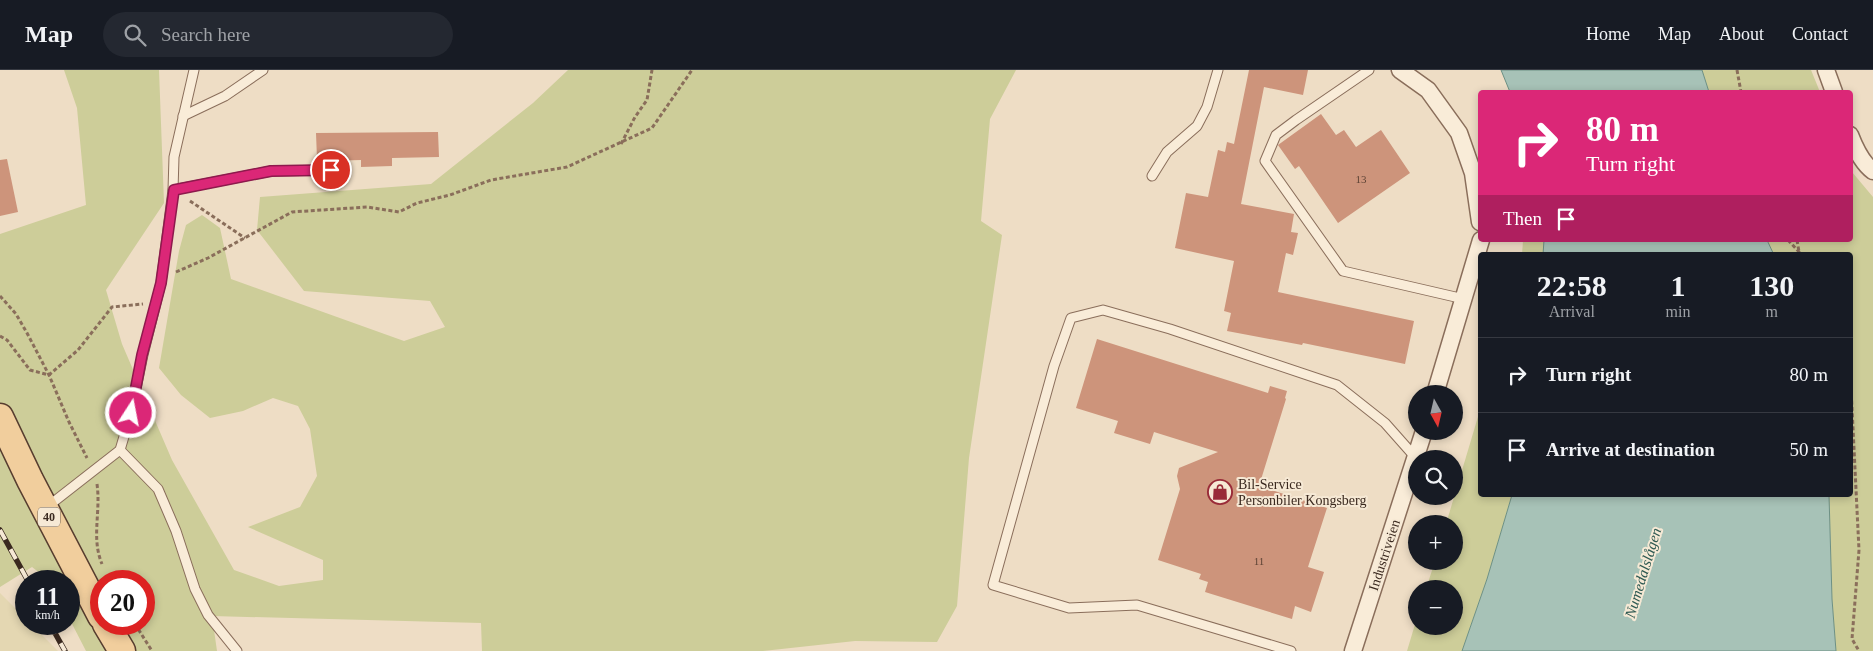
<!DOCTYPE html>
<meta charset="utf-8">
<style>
:root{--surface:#171b24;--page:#242831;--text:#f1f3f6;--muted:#9ea1a6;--line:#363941}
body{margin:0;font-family:"Times New Roman",serif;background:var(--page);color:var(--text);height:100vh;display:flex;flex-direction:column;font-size:19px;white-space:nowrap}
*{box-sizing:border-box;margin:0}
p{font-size:16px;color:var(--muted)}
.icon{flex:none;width:28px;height:28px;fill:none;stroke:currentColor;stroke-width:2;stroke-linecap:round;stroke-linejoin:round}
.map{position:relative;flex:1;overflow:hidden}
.drawer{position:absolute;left:1478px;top:182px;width:375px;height:245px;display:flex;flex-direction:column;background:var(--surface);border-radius:5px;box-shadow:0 2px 8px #0003}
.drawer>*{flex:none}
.guide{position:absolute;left:1478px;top:20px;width:375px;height:152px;border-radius:5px;box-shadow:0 2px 8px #0003;background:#db2777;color:#fff;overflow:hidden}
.needle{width:32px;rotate:172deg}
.tools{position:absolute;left:1408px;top:315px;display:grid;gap:10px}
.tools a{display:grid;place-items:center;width:55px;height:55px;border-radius:50%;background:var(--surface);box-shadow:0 2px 8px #0003;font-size:25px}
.speed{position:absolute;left:15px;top:500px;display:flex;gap:10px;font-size:25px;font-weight:700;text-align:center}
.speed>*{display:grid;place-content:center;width:65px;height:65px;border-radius:50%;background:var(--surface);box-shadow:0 2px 8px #0003;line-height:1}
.speed small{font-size:12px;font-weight:400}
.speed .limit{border:8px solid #d22;background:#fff;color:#111}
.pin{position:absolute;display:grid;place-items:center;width:42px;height:42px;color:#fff;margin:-21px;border:2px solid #fff;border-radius:50%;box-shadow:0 1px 5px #0007}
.me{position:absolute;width:55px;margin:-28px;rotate:11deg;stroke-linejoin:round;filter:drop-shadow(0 0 4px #0008)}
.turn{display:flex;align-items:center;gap:18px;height:105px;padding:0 25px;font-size:22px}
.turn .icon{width:65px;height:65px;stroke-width:2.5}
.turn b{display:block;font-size:35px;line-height:42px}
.then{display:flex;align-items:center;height:48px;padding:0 25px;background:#0003;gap:10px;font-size:19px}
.eta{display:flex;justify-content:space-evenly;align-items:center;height:85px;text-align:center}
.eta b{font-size:30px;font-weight:600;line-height:35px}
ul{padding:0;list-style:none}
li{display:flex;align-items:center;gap:15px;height:75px;padding:0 25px;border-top:1px solid var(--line)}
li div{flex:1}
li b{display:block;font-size:19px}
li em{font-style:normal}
header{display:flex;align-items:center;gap:30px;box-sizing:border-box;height:70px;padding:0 25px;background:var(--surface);border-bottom:1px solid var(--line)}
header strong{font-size:24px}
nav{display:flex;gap:28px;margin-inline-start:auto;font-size:18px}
.search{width:350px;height:45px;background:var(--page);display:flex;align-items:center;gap:12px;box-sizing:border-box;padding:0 18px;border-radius:28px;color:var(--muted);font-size:19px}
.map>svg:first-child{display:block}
.farmland{fill:#e4d7b2}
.green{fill:#cdcd99;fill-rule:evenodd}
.water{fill:#a7c2b7;stroke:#6d9084}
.building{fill:#cd947b}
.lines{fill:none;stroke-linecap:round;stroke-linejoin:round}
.service-casing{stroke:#8a6e5b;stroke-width:11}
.minor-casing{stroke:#8a6e5b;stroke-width:19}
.primary-casing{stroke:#573d2f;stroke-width:29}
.path{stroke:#8a6e5b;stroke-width:3;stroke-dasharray:4 2.5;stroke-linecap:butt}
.service{stroke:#f9ecd8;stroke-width:9}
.minor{stroke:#f9ecd8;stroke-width:16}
.primary{stroke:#f1ce9d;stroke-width:26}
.rail-casing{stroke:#3a291f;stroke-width:5.5}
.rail{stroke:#f6e9d5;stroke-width:4;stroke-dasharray:11;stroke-linecap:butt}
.route-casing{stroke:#8e194d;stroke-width:12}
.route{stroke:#db2777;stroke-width:9}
.labels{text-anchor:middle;stroke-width:4;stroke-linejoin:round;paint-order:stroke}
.number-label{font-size:11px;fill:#5f4436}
.shield{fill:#f6e9d5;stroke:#726356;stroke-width:1}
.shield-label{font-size:12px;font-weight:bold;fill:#3a291f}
.poi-label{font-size:14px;fill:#3a291f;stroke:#f6e9d5;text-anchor:start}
.street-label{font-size:14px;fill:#3a291f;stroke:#f6e9d5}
.water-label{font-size:15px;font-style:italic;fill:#2e5952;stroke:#f6e9d5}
</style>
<header>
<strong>Map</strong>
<div class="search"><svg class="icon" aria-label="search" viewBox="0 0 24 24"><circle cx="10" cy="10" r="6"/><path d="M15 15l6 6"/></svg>Search here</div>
<nav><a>Home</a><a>Map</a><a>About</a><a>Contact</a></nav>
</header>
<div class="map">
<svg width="1873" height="581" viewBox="0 0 1873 581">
<rect width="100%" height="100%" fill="#eeddc5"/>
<!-- farmland -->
<polygon class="farmland" points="0,523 26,549 26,554 31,554 58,581 0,581"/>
<!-- green -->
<g class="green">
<path d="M64 0H159L164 133 106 220 122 274 172 390 234 500 279 516 323 510V490L248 457 300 437 317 406 310 359 298 336 273 328 243 341 210 348 181 325 159 298 179 181 186 155 202 145 220 158 231 209 404 271 445 257 430 231 304 221 257 160 260 127 431 114 533 33 568 0H1016L990 49 981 151 1002 165 969 388 957 536 937 572 855 571 763 581H482L481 553 212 546 217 581H86L69 548V511H50L32 497 0 517V164L86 135 77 38ZM101 511H144V554H101Z"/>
<polygon points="1702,0 1811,0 1820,22 1709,22"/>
<polygon points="1850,96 1852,102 1873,127 1873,581 1836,581 1832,529 1829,425 1850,425 1850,185 1774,185 1767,170 1850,170"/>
<polygon points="1523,170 1544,170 1543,185 1522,185"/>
<polygon points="1480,340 1480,425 1512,425 1487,509 1462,581 1407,581 1416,551 1416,556 1454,556 1454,519 1426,519 1435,491 1454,491 1454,454 1446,454"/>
</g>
<!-- water -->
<g class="water">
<polygon points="1501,0 1702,0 1709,22 1510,22"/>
<polygon points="1544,170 1767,170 1774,185 1543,185"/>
<polygon points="1512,425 1829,425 1832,529 1836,581 1462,581 1487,509"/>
</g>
<!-- building -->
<g class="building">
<polygon points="1249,0 1308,0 1303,25 1264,17 1241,134 1294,144 1291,162 1298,163 1293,185 1286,183 1278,222 1414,251 1405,294 1303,273 1302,275 1227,261 1231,243 1224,241 1234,191 1175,178 1186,123 1208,127 1218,80 1225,82 1227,72 1234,74"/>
<polygon points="1321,44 1336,65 1344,60 1356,77 1381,60 1410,103 1338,153 1299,96 1295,99 1278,75"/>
<polygon points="438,62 439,87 392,88 392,96 361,97 361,90 325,91 325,88 317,89 316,63"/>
<polygon points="7,89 18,142 0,146 0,90"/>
<polygon points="1097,269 1268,323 1270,316 1287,321 1285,328 1286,329 1259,416 1327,438 1308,497 1324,502 1311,542 1295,536 1292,549 1205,522 1208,512 1199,509 1201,504 1158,490 1180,419 1177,406 1179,398 1218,382 1154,362 1150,374 1114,363 1118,351 1076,338"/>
</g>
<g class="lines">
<defs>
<g id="service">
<polyline points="1369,0 1296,50 1276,65 1265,91 1343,201 1464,229"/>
<polyline points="183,46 225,26 263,0"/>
<polyline points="1152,106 1167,82 1197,56 1207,37 1218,0"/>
<polyline points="173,120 271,101 331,100"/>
<polyline points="120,380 158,419 176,461 195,519 208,545 237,581"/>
<polyline points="47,437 120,380 131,343 143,285 161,213 173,120 174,87 194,0"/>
<polyline points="1291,581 1137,535 1069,538 993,515 1054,296 1071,248 1103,240 1170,259 1337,315 1385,353 1416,388"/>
</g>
<g id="minor">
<polyline points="1400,0 1428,20 1459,63 1473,103 1480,152"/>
<polyline points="1826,0 1834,22"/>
<path d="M1850 65C1855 78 1862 93 1873 101"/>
<polyline points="1435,324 1481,170"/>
<polyline points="1353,581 1424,361"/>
</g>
<g id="primary">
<polyline points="0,347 30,410 101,546"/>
<polyline points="106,554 122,581"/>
</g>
</defs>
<!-- service casing -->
<use href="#service" class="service-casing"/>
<!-- minor casing -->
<use href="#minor" class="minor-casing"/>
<!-- primary casing -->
<use href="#primary" class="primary-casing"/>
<!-- path -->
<g class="path">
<polyline points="1737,0 1741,22"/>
<polyline points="621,74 635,47 647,30 652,0"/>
<polyline points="190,131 245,168"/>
<polyline points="1788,170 1802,185"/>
<polyline points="1797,170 1799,182"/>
<polyline points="176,202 208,188 292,142 367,137 399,142 417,133 450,125 491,110 567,97 652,58 692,0"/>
<polyline points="0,226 16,244 27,263 49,305 69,352 87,388"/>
<polyline points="0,266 7,270 30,300 49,305 78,280 112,237 143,234"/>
<polyline points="1850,298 1859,480 1852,569 1859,581"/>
<path d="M97 414C101 442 91 468 102 494"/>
<polyline points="135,554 152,581"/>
</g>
<!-- service -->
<use href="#service" class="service"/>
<!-- minor -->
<use href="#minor" class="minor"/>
<!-- primary -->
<use href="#primary" class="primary"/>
<defs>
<g id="rail">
<polyline points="0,460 28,511"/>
<polyline points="50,554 65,581"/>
</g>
</defs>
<!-- rail casing -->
<use href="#rail" class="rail-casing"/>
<!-- rail -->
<use href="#rail" class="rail"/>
</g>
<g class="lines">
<defs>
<polyline id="route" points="131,343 142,285 161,213 174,120 271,101 331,100"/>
</defs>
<!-- route casing -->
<use href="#route" class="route-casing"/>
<!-- route -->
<use href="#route" class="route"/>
</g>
<!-- icons -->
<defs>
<symbol id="shop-ring" viewBox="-11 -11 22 22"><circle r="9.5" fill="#f6e9d5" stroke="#992b38" stroke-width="1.5"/><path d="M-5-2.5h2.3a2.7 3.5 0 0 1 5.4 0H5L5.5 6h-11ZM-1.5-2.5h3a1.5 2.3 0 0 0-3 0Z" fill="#992b38"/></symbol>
</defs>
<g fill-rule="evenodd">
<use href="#shop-ring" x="1206" y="408" width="28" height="28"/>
</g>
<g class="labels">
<!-- number labels -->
<g class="number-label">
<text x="1361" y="113">13</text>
<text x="1259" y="495">11</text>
</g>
<!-- shield labels -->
<rect class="shield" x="38" y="437.5" width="22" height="19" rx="4"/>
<g class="shield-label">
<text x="49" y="451">40</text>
</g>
<!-- poi labels -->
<g class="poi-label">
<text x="1238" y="419">Bil-Service<tspan x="1238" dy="16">Personbiler Kongsberg</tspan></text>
</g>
<!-- street labels -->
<g class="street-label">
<text transform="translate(1384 485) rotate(-72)" y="5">Industriveien</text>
</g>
<!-- water labels -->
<g class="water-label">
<text transform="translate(1643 503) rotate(-73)" y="5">Numedalslågen</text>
</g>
</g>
</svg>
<div class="tools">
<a><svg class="needle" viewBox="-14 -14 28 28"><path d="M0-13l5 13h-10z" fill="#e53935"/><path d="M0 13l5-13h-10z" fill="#9ea1a6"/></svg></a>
<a><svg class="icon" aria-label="search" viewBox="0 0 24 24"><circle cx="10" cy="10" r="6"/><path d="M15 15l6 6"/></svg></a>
<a>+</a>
<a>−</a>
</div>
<div class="speed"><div>11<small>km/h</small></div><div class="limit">20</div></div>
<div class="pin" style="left:331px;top:100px;background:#d93025"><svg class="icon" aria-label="arrive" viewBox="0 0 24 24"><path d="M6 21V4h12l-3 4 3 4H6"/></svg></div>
<svg class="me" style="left:131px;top:343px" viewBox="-20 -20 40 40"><circle r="17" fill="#db2777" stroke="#fff" stroke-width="3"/><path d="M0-11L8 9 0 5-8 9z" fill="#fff"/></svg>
<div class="guide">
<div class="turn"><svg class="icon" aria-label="right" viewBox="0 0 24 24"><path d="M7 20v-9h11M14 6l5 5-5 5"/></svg><div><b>80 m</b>Turn right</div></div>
<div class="then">Then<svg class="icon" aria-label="arrive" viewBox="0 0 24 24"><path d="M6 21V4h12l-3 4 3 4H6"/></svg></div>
</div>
<section class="drawer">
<div class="eta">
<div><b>22:58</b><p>Arrival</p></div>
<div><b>1</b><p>min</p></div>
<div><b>130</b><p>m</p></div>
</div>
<ul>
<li><svg class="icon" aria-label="right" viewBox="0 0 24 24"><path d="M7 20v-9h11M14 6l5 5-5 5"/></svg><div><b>Turn right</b></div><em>80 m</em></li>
<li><svg class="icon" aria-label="arrive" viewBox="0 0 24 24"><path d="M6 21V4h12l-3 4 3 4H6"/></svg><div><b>Arrive at destination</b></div><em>50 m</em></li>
</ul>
</section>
</div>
